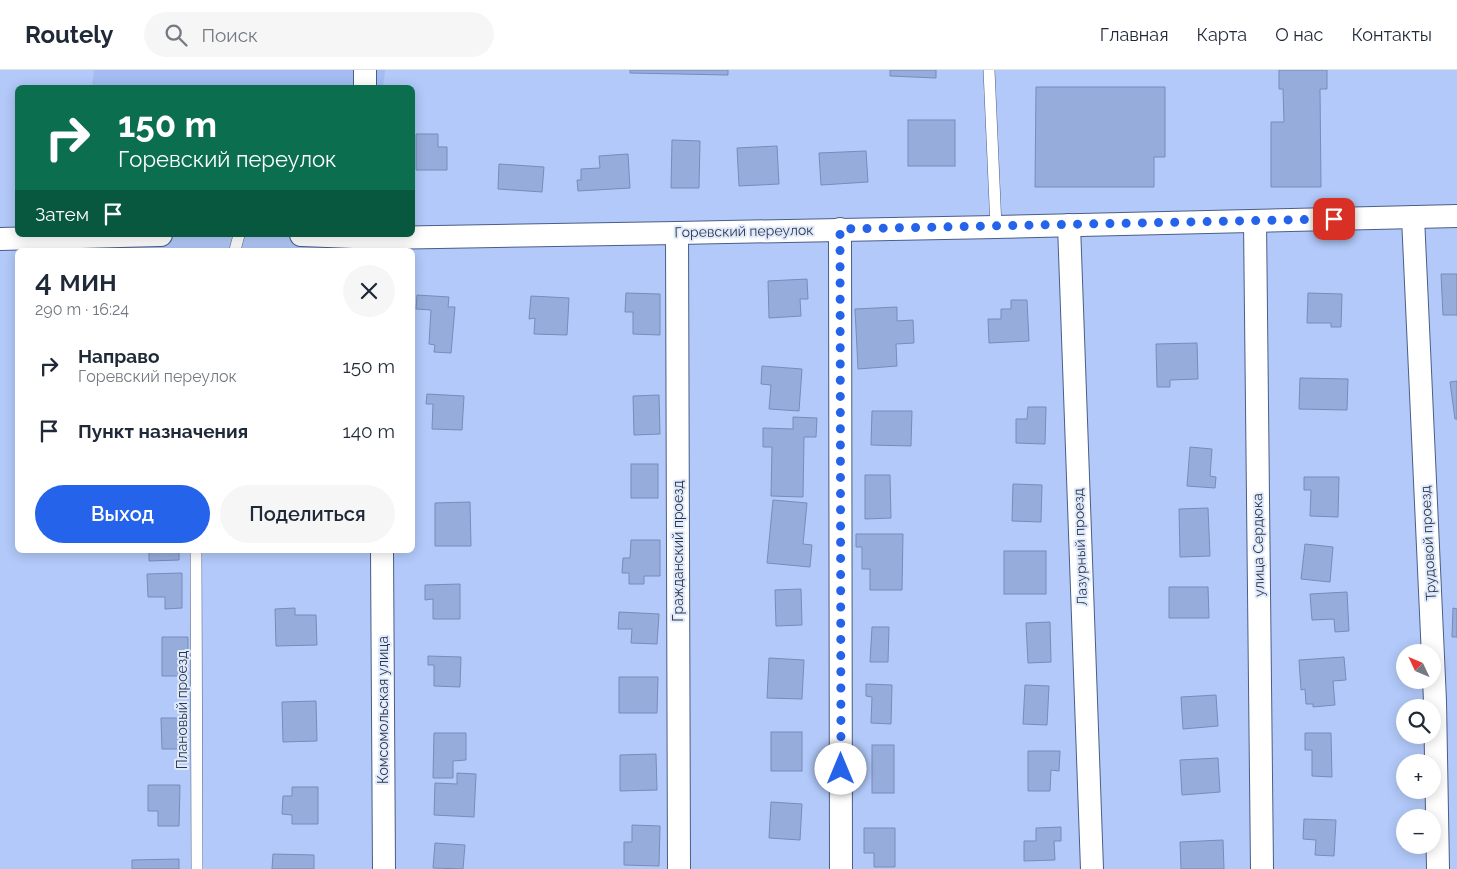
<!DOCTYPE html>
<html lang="ru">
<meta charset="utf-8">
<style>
:root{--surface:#fff;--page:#f6f6f7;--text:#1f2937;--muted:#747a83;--line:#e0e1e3;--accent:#2563eb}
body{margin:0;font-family:Raleway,sans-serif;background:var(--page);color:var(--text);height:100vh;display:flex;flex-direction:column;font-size:19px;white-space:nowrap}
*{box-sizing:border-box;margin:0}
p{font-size:16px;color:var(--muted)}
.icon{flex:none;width:28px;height:28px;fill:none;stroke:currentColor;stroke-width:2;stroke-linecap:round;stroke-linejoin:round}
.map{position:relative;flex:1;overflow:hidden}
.side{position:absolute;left:15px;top:178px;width:400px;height:305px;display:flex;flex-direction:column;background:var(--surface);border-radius:8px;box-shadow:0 2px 12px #0003}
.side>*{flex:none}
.top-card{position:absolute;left:15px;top:15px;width:400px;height:152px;border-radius:8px;box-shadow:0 2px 12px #0003;background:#0b6e4f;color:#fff;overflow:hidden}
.needle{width:32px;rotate:314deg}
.tools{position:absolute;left:1396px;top:574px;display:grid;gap:10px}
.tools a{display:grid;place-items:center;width:45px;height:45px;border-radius:50%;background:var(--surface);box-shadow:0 2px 12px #0003;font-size:25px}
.pin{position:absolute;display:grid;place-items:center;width:42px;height:42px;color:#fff;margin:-21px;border-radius:10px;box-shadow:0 2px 8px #0006}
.me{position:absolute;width:55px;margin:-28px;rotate:0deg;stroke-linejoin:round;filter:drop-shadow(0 0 4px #0008)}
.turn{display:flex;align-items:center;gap:18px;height:105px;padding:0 20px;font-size:22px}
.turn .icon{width:65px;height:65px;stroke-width:2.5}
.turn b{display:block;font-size:35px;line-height:42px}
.then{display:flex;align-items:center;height:48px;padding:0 20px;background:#0003;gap:10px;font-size:19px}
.round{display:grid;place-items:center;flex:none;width:52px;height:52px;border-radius:26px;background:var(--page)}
.head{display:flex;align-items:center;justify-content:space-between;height:85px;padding:0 20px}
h1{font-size:30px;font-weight:600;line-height:38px}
.primary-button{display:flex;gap:10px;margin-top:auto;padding:10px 20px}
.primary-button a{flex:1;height:58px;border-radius:30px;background:var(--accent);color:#fff;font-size:20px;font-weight:600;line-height:58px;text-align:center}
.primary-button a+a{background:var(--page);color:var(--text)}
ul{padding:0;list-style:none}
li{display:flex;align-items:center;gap:15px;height:65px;padding:0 20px}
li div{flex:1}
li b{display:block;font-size:19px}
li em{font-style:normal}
header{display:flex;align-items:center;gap:30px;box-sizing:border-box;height:70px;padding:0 25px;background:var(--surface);border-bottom:1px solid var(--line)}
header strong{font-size:24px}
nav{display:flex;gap:28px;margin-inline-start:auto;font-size:18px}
.search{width:350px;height:45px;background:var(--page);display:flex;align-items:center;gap:12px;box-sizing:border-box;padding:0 18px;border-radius:28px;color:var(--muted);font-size:19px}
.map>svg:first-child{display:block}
.built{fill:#a4bcf1}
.building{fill:#96acdb;stroke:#778cb9}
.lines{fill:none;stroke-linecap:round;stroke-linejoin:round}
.lane-casing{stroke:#4b5e88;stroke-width:12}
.street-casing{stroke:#4b5e88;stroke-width:24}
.lane{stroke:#fff;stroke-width:11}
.street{stroke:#fff;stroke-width:22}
.route{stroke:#2563eb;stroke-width:9;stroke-dasharray:0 16.2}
.labels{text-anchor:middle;stroke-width:4;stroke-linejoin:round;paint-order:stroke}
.street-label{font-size:14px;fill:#2e374a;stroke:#e0eafd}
</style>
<header>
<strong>Routely</strong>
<div class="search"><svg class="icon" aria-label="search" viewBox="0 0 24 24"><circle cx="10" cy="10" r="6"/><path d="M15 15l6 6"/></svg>Поиск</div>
<nav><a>Главная</a><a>Карта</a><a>О нас</a><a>Контакты</a></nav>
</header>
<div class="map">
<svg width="1457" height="799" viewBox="0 0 1457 799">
<rect width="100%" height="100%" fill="#b2c9f9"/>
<!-- built -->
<polygon class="built" points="94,0 385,0 383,17 92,18"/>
<!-- building -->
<g class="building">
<polygon points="630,0 728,0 728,5 630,3"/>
<polygon points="890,0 936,0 936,8 890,6"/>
<polygon points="1279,0 1327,0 1327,19 1320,19 1321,117 1271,117 1271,52 1284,52 1283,19 1279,19"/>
<polygon points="1036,17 1165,17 1165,87 1154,87 1154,117 1035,117"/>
<rect x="908" y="50" width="47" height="46"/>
<polygon points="416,64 438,64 438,77 447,77 447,100 416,100"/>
<polygon points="672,70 700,71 699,118 671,118"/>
<polygon points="777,76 779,114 739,116 737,78"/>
<polygon points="866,81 868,112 821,115 819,83"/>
<polygon points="628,84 630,118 578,121 577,110 581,110 581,99 600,98 599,86"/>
<polygon points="499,94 544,97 542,122 498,119"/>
<polygon points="1441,204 1457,204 1457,245 1443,245"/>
<polygon points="807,209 808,229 800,229 801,246 769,248 768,211"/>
<polygon points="626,223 660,224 660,265 633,264 633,242 625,242"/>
<polygon points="1308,223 1342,224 1341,257 1331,257 1331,253 1307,253"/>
<polygon points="417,225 449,227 448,237 455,237 451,283 434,282 435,275 429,274 431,240 416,239"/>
<polygon points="531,226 569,228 567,265 534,264 535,248 529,249"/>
<polygon points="1011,230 1027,230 1029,271 989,273 988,249 1001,249 1001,239 1011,239"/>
<polygon points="897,237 897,251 913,250 914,273 896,274 897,296 858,299 855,239"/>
<polygon points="1197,273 1198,309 1170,310 1170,317 1157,317 1156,274"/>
<polygon points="762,296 802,299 799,341 769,339 771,315 761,314"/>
<polygon points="1300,308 1348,309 1347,340 1299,339"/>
<polygon points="1457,311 1457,349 1455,349 1450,312"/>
<polygon points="427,324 464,326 462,360 432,359 433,334 426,334"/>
<polygon points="659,325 660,364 634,365 633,326"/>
<polygon points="1028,337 1046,337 1045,374 1016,373 1016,349 1027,349"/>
<polygon points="872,341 912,341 911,376 871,375"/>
<polygon points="793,347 817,348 816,367 804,367 803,427 771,426 772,377 763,377 763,358 793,359"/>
<polygon points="1190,377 1212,379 1210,406 1216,407 1215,418 1187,416"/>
<rect x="631" y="394" width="27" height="34"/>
<polygon points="865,405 890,405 891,448 865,449"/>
<polygon points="1304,407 1339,407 1338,447 1310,446 1311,420 1304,420"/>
<polygon points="1013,414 1042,415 1041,452 1012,451"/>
<polygon points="773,430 807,433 803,474 812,475 810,497 767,493"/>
<polygon points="470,432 471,476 435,476 435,433"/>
<polygon points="1208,438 1210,486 1180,487 1179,439"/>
<polygon points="856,464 903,464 902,520 870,520 870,499 862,499 862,477 856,477"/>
<polygon points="631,470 660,470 660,506 644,506 644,514 629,514 629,503 622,503 623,488 630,488"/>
<polygon points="1305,474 1333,477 1330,512 1301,509"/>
<polygon points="149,480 179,480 179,490 149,491"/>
<rect x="1004" y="481" width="42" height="43"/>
<polygon points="182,503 182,538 165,539 165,527 148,527 147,504"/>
<polygon points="460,514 460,549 433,549 433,529 425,530 425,515"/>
<polygon points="1169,517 1208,517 1209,548 1169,548"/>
<polygon points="801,519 802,555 776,556 775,520"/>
<polygon points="1347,522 1349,561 1335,562 1334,549 1312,550 1310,524"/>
<polygon points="295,538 295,545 316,545 317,575 276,576 275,539"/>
<polygon points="1453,538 1457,539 1457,567 1452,567"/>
<polygon points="619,542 659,544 657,574 631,573 632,559 618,559"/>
<polygon points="1050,552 1051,592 1028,593 1026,553"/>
<polygon points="872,557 889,557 888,592 870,592"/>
<polygon points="162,567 188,567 188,588 181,588 181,606 162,606"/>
<polygon points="428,586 461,587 460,617 434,616 434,595 428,595"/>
<polygon points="1344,587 1346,610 1333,611 1335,635 1313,637 1313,634 1306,634 1305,619 1301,620 1299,590"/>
<polygon points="769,588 804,590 802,629 767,628"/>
<polygon points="619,607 658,607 657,643 619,643"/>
<polygon points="866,614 892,615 891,654 871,653 872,627 866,626"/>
<polygon points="1025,615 1049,616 1047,655 1023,654"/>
<polygon points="1216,625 1218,656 1183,659 1181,627"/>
<polygon points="316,631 317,671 283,672 282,632"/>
<polygon points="161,648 181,648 182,679 162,679"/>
<rect x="771" y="662" width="31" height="39"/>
<polygon points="434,663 466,663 466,690 453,691 453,708 433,708"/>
<polygon points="1305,663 1331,663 1332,707 1312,706 1312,680 1305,680"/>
<rect x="872" y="675" width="22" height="48"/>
<polygon points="1028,681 1060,681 1059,701 1051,700 1050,721 1028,721"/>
<polygon points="656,684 657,720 620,721 620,685"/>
<polygon points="1218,688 1220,722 1182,725 1180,690"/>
<polygon points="457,703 476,704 474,747 434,745 435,713 457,714"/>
<polygon points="148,715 180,715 179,756 158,756 158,741 148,741"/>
<polygon points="292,717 318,717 318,754 292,754 292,745 282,744 283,726 292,726"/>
<polygon points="771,732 802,734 800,770 769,768"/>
<polygon points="1304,749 1336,750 1334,786 1315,785 1316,770 1303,769"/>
<polygon points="632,755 660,756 659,796 624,795 624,772 632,772"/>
<polygon points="1061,757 1061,771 1054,771 1055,790 1024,791 1024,771 1036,771 1036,758"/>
<polygon points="864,758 895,758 895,797 874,797 874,783 864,783"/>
<polygon points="1223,770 1224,799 1181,799 1180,772"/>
<polygon points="435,773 465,775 463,799 433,798"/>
<polygon points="273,784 314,785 314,799 272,799"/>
<polygon points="179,789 179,799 132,799 132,790"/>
</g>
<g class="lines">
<defs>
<g id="lane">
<polyline points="989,0 996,157"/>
<polyline points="235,180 239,165"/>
<polyline points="196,480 197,799"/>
</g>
<g id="street">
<polyline points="365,18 365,0"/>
<polyline points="1413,147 1435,631 1438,799"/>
<polyline points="1255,151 1262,799"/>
<polyline points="1069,155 1092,799"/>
<polyline points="840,159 841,799"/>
<polyline points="677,163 679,799"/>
<polyline points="301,165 380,168 677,163 996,157 1457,146"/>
<polyline points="0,169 161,165"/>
<polyline points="382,480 384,799"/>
</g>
</defs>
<!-- lane casing -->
<use href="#lane" class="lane-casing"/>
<!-- street casing -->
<use href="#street" class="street-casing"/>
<!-- lane -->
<use href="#lane" class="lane"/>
<!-- street -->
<use href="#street" class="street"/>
</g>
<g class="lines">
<!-- route -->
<polyline class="route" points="841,699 840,159 1334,149"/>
</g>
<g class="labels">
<!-- street labels -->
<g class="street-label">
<text transform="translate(744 161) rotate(-1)" y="5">Горевский переулок</text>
<text transform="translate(1428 473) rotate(-93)" y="5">Трудовой проезд</text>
<text transform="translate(1258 475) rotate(-91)" y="5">улица Сердюка</text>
<text transform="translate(1080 477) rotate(-92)" y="5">Лазурный проезд</text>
<text transform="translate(678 481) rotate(-90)" y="5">Гражданский проезд</text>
<text transform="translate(182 640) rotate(-90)" y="5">Плановый проезд</text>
<text transform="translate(383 640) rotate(-90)" y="5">Комсомольская улица</text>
</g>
</g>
</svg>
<div class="tools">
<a><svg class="needle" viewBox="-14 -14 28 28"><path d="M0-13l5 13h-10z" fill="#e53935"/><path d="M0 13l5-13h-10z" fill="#747a83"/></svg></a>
<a><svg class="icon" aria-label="search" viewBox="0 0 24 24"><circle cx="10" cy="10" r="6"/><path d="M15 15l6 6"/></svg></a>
<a>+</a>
<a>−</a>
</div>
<div class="pin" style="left:1334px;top:149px;background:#d93025"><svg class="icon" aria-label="arrive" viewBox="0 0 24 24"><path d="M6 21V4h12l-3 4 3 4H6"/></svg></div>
<svg class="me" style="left:841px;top:699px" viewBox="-20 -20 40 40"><circle r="19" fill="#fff"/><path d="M0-13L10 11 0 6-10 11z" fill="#2563eb"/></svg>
<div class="top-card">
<div class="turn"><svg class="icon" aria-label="right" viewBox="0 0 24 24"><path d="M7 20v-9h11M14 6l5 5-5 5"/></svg><div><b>150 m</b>Горевский переулок</div></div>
<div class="then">Затем<svg class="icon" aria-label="arrive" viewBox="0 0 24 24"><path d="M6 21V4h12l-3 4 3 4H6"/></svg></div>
</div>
<section class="side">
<div class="head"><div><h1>4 мин</h1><p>290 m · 16:24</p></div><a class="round"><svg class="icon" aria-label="close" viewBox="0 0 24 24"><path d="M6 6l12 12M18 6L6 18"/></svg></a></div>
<ul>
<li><svg class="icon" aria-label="right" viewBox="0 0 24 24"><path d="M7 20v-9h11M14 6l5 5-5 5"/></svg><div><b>Направо</b><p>Горевский переулок</p></div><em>150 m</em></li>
<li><svg class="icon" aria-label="arrive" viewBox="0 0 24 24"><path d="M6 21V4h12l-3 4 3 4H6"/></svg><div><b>Пункт назначения</b></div><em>140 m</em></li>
</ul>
<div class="primary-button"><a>Выход</a><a>Поделиться</a></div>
</section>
</div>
